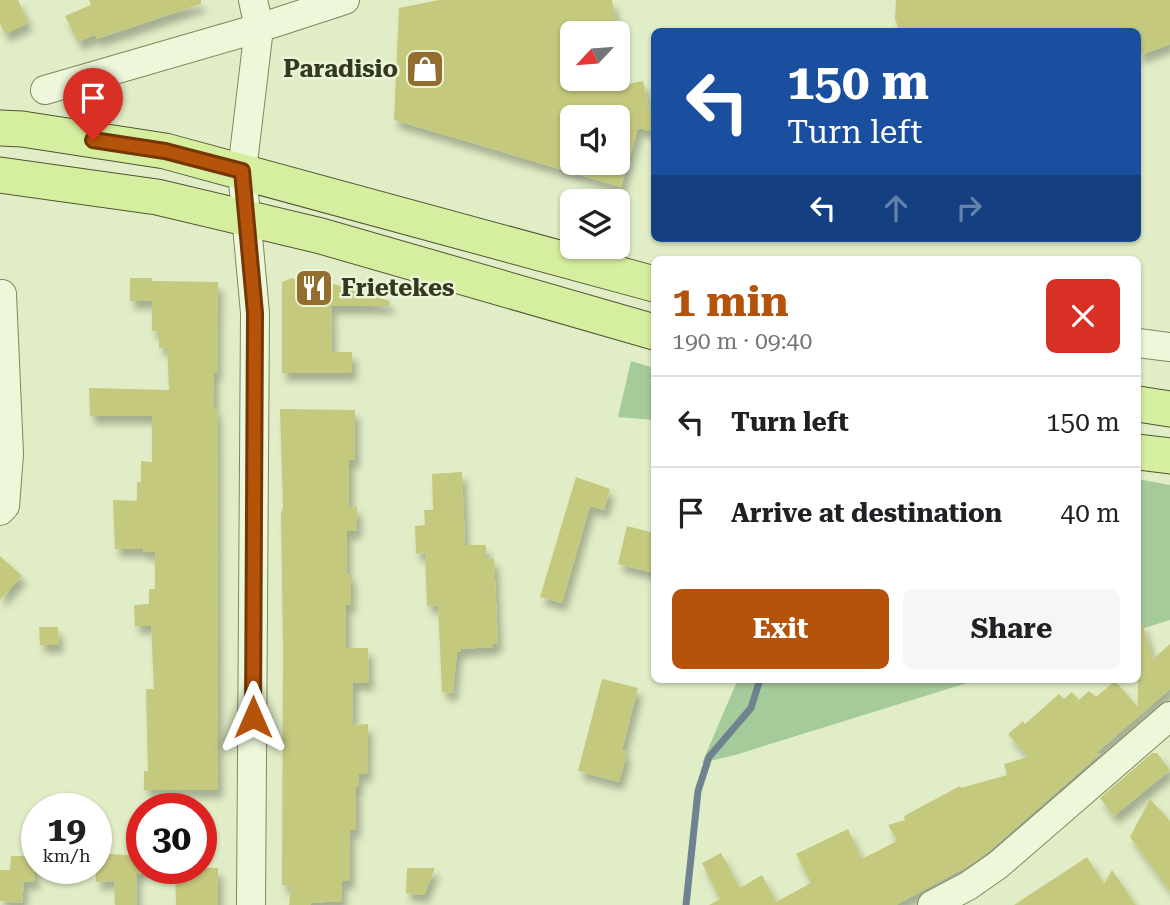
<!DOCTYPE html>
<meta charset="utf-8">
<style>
:root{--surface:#fff;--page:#f6f6f6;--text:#202124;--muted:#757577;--line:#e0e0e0;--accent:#b45309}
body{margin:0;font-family:"Roboto Serif",serif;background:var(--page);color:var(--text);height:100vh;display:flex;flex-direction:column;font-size:26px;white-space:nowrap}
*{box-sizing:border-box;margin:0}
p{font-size:23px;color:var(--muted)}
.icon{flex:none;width:38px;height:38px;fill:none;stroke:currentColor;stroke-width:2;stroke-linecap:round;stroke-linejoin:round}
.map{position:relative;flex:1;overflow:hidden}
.side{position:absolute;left:651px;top:256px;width:490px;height:427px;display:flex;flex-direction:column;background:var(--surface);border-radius:10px;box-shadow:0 2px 5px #0004}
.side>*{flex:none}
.top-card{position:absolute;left:651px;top:28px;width:490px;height:214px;border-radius:10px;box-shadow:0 2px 5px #0004;background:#1a4fa0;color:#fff;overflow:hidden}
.needle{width:46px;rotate:244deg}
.fabs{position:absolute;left:560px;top:21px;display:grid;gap:14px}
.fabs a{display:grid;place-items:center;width:70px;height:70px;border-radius:10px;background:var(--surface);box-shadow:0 2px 5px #0004;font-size:35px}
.speed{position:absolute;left:21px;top:793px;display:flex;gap:14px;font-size:35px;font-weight:700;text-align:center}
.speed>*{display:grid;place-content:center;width:91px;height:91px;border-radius:50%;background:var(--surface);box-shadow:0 2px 5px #0004;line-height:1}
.speed small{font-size:18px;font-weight:400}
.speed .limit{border:10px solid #d22;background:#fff;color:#111}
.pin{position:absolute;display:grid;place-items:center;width:60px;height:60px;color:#fff;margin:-72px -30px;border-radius:50% 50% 50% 0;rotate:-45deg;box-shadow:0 0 7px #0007}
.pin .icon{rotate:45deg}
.me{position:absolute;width:77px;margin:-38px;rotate:0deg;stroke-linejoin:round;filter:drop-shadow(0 0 5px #0008)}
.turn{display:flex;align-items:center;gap:24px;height:147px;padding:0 21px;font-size:32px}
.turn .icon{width:91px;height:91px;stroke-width:2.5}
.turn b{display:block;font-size:49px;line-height:60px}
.lanes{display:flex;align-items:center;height:66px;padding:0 21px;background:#0003;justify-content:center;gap:35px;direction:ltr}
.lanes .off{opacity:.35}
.round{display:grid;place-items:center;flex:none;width:74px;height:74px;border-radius:10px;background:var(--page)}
.headline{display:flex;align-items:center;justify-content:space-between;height:119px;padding:0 21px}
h1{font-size:42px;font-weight:700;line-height:52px;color:var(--accent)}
.cta{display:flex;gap:14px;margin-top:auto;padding:14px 21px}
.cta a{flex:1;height:80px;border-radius:10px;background:var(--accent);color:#fff;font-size:28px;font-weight:700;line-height:80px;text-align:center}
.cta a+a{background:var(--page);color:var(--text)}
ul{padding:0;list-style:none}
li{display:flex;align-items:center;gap:21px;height:91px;padding:0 21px;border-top:2px solid var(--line)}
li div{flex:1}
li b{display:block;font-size:26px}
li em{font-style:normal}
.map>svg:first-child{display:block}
.green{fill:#a6cb9b}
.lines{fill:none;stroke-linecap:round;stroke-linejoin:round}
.stream{stroke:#6e828f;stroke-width:7}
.building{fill:#c5c97e;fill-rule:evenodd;filter:url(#shadow)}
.minor-casing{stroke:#80875d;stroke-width:30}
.major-casing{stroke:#525631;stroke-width:37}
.minor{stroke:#edf8da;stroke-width:28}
.major{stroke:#d5eea0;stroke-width:35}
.route-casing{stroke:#753606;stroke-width:18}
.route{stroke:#b45309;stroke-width:12}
.labels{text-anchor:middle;stroke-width:5;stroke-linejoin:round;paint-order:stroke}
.poi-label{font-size:24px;font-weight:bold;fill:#353820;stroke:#eaf4d6;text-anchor:end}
</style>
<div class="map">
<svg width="1170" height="905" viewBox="0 0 1170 905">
<defs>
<filter id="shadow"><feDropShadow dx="4.5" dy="8" stdDeviation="3.5" flood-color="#0004"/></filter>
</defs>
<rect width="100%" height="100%" fill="#e0edc6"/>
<!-- green -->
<g class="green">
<polygon points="631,361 654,368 654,420 618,417"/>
<polygon points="1138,479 1170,485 1170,620 1138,630"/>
<polygon points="738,679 980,679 735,755 702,763"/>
</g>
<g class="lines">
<!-- stream -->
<polyline class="stream" points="686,905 698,791 709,757 751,708 760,679"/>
</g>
<!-- building -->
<g class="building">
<polygon points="0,0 18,0 28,23 5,34 0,23"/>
<polygon points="89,0 201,0 201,4 97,39 95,35 78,42 65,16 91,5"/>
<path d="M439 0H612L619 33H572V79H628L629 84 643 81 654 132 638 128 621 187 394 120 399 8ZM572 117H618V163H572Z"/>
<polygon points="896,0 1170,0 1170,44 1138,56 1138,32 900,32 895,19"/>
<polygon points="130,278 152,278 152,281 218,282 217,373 214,373 214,409 217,409 218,790 144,790 144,771 148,771 146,689 154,689 151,626 135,626 134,605 149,604 149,589 155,589 155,552 143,552 143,549 115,549 113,500 137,501 137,482 141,482 141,461 152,462 152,416 90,416 89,388 169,390 167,348 159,348 159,331 152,331 152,301 130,301"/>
<polygon points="292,278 308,283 330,283 390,301 389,306 331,306 332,352 352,352 352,373 282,373 282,282"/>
<polygon points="280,409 355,410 355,460 349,460 349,507 357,507 357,531 347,531 347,574 351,574 351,605 346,605 346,648 368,648 369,683 353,682 353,725 368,724 367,774 358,774 359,787 356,787 356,830 350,830 350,881 342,881 342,901 311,903 311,905 289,905 291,886 282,885 283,647 281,513 283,507"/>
<polygon points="462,472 465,545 486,545 486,559 494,558 498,644 493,644 493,647 460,649 461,652 457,652 453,693 442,692 438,605 427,606 425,553 416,554 415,526 425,525 424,510 433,510 432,474"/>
<polygon points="576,477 610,489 604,510 590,506 562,603 540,597"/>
<polygon points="627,526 654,533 654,573 618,564"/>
<polygon points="0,556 22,576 0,600"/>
<polygon points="1142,622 1153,659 1170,644 1170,689 1096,753 1101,753 988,852 968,866 896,905 709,905 720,899 702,863 721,853 740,888 762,875 776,902 811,883 796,854 848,829 862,859 897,841 888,825 905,820 904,816 960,786 961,788 1007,775 1004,764 1028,757 1008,734 1023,721 1025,724 1059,694 1064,699 1072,692 1079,700 1089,691 1096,697 1115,681 1138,707 1138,623"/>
<polygon points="39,627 58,627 59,645 40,645"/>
<polygon points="602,679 638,688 622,750 627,752 619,782 578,771"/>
<polygon points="1152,753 1157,753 1170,770 1114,816 1100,798"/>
<polygon points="1150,799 1170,821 1170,891 1130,837"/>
<polygon points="96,853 142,856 142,874 136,874 137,905 115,905 114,881 96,882"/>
<polygon points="11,856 34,856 35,882 24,881 22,903 0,901 0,870 10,870"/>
<polygon points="1087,857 1104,884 1112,870 1136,905 1014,905"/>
<polygon points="175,868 218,868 218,905 176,905"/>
<polygon points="407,868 435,868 424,895 406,893"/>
</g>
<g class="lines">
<defs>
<g id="minor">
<polyline points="45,90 259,28 345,0"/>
<polyline points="1138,343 1170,347"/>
<polyline points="0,511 5,506 9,454 2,294"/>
<polyline points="251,905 255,313 242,171 259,28 253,0"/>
<polyline points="932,905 968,886 998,865 1170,716"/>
</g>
<g id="major">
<polyline points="0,128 22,129 165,151 654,284"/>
<polyline points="0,175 157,197 321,236 654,332"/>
<polyline points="1138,404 1170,409"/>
<polyline points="1138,452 1170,456"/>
</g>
</defs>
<!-- minor casing -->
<use href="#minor" class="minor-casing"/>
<!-- major casing -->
<use href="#major" class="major-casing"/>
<!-- minor -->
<use href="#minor" class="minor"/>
<!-- major -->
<use href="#major" class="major"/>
</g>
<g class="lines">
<defs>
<polyline id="route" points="93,140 165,151 242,171 255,313 253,717"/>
</defs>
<!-- route casing -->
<use href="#route" class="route-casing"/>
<!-- route -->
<use href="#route" class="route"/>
</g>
<!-- icons -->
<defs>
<symbol id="shop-square" viewBox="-11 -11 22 22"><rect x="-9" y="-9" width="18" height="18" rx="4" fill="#946e2f" stroke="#eaf4d6"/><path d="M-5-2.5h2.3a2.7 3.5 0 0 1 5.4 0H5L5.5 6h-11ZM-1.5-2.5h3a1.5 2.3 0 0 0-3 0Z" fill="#fff"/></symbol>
<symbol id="restaurant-square" viewBox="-11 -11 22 22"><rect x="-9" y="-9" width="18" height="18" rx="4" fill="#946e2f" stroke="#eaf4d6"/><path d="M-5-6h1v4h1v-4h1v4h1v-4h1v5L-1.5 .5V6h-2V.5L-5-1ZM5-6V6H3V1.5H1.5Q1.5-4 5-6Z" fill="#fff"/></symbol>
</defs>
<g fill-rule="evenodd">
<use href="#shop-square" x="403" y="47" width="44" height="44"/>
<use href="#restaurant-square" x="292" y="266" width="44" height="44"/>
</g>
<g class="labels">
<!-- poi labels -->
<g class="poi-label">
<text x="398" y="77">Paradisio</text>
<text x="341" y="296" text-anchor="start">Frietekes</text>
</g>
</g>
</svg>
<div class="fabs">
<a><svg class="needle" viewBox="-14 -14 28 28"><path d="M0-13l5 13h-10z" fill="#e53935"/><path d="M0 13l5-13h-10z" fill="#757577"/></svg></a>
<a><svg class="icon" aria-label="sound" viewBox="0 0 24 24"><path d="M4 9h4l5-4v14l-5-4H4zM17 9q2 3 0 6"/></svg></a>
<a><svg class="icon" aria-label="layers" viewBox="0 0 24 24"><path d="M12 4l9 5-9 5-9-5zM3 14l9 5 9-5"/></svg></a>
</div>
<div class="speed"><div>19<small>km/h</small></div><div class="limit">30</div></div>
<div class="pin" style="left:93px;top:140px;background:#d93025"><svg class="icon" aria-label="arrive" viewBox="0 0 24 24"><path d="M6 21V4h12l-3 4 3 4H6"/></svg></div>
<svg class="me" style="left:253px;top:717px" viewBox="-20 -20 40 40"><path d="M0-17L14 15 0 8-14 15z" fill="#b45309" stroke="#fff" stroke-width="4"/></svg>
<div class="top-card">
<div class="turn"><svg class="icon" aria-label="left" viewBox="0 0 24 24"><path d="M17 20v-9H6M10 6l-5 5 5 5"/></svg><div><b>150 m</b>Turn left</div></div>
<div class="lanes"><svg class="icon" aria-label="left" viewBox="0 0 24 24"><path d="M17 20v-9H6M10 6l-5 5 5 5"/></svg><svg class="icon off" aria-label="ahead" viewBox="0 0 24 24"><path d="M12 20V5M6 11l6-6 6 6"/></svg><svg class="icon off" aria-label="right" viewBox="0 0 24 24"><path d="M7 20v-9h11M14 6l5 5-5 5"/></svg></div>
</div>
<section class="side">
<div class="headline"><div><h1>1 min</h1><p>190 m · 09:40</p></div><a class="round" style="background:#d93025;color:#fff"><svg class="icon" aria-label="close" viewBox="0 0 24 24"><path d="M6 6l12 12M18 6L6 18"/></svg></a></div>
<ul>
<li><svg class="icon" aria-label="left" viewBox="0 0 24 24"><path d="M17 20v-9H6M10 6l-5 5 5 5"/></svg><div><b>Turn left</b></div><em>150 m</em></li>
<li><svg class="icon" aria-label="arrive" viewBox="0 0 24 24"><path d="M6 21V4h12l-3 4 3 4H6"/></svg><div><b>Arrive at destination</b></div><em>40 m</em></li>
</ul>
<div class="cta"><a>Exit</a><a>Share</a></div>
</section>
</div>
